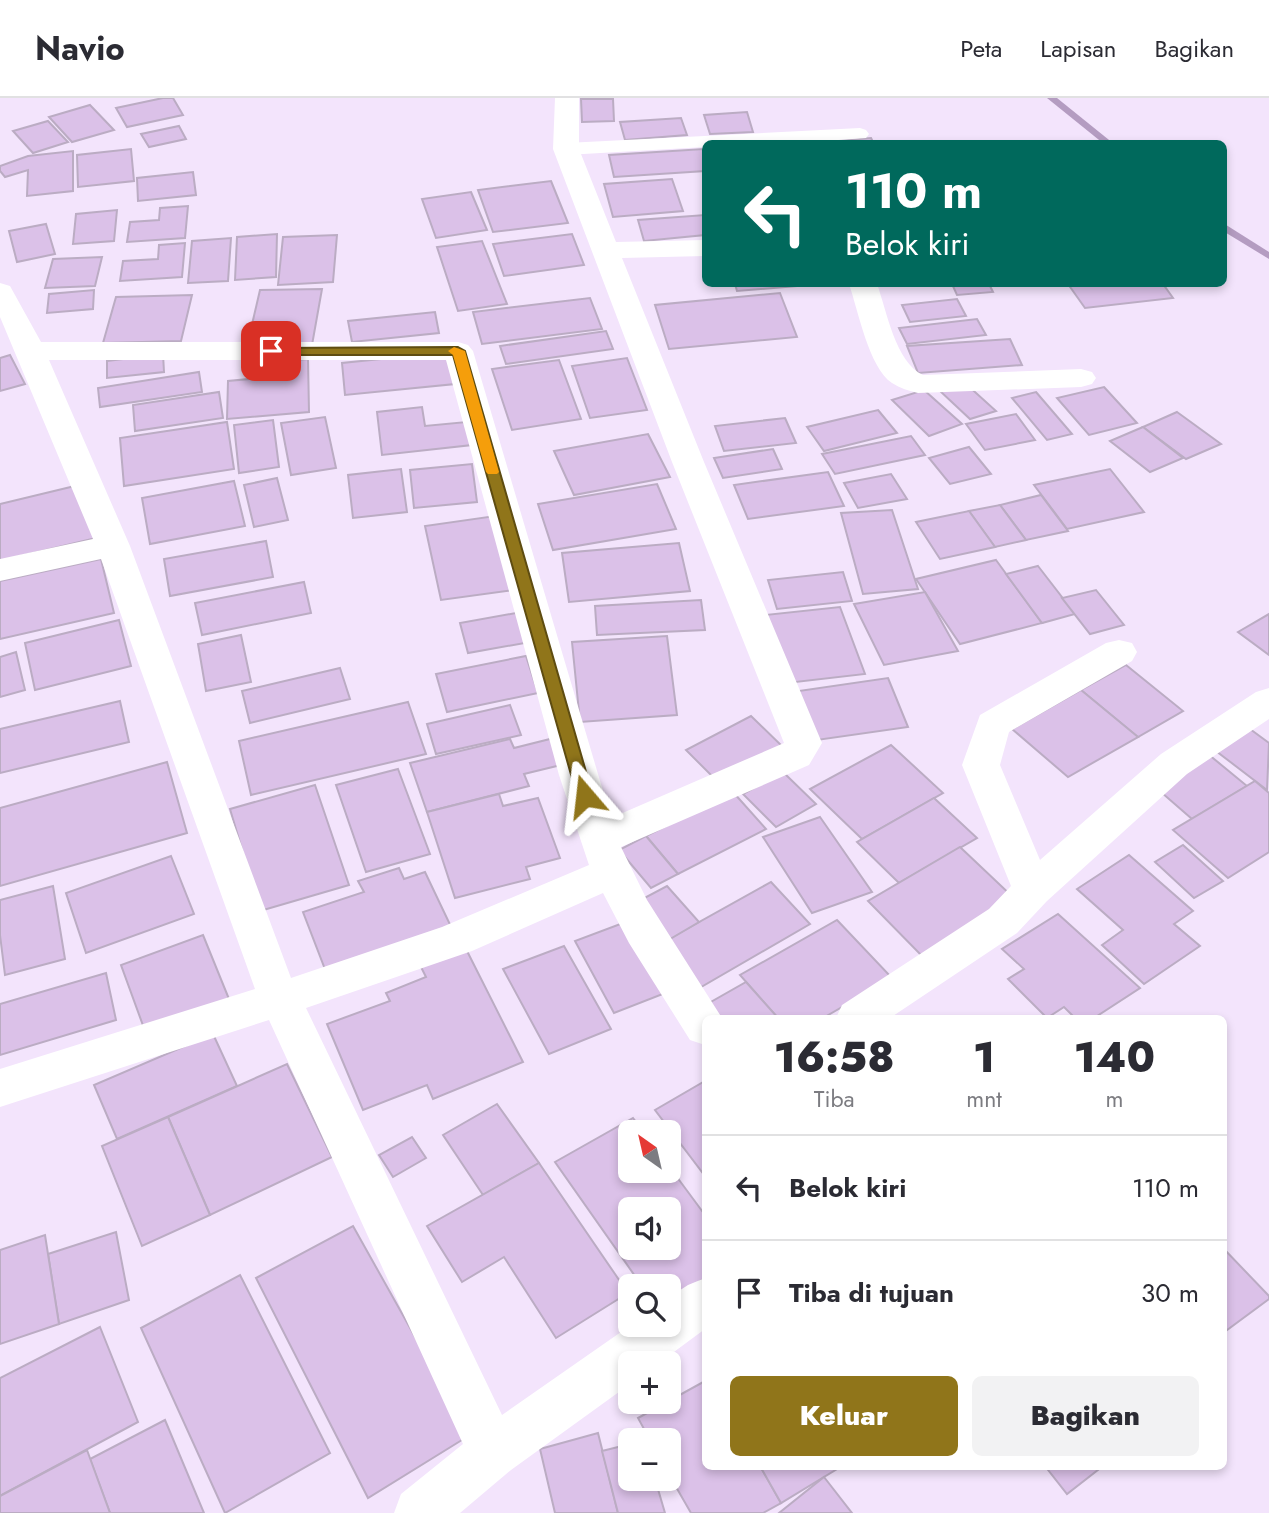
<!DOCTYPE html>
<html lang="id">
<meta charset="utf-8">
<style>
:root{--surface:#fff;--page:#f2f2f3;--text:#2b2b33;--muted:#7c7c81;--line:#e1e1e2;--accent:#90751a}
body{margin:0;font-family:Jost,sans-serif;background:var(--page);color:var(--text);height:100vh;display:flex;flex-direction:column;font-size:26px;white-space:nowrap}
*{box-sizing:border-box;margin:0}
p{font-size:23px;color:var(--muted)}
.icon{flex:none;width:38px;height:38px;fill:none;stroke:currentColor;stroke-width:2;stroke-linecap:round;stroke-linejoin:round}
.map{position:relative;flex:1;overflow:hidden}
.details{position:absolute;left:702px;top:917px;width:525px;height:455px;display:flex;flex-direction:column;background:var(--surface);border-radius:10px;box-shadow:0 4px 10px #0003}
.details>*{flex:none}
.hud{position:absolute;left:702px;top:42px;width:525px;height:147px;border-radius:10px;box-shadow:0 4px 10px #0003;background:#00695c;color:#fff;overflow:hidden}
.needle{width:46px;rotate:326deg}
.fabs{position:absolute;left:618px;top:1022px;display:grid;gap:14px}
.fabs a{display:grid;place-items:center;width:63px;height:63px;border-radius:10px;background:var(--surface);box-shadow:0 4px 10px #0003;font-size:35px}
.pin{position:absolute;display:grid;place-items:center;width:60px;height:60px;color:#fff;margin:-30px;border-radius:14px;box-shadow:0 4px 10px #0006}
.me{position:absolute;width:77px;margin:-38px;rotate:343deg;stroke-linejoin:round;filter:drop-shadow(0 0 5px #0008)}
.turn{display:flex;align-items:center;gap:24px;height:147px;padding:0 28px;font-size:32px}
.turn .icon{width:91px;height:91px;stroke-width:2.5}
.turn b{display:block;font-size:49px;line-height:60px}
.eta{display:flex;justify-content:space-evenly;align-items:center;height:119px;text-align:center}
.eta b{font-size:42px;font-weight:800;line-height:49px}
.cta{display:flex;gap:14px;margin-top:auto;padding:14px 28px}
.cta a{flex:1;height:80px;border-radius:10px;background:var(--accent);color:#fff;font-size:28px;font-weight:800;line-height:80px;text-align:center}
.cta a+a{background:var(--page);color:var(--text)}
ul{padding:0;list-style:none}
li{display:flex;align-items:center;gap:21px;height:105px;padding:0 28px;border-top:2px solid var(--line)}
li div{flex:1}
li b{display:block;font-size:26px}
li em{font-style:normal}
header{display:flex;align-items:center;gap:42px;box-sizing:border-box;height:98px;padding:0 35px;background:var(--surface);border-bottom:2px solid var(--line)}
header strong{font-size:33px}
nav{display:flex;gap:38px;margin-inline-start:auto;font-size:24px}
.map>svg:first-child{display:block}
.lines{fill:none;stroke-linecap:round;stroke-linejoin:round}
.stream{fill:#b49cc1;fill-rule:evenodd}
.building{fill:#dbc1e8;stroke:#bbacc3;stroke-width:2;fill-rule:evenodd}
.lane{fill:#fff;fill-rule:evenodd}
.street{fill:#fff;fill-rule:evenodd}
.route{fill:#90751a;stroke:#5e4c11;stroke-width:2}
.slow{fill:#f59e0b}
</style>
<header>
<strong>Navio</strong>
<nav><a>Peta</a><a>Lapisan</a><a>Bagikan</a></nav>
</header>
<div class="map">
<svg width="1269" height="1415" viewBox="0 0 1269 1415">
<rect width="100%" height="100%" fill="#f3e4fc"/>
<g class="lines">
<!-- stream -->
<g class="stream">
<polygon points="1047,0 1057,0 1114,46 1104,46"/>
<polygon points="1223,125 1269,154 1269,161 1223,133"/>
</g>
</g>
<!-- building -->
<g class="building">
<polygon points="163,0 173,0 183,17 127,29 116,10"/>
<polygon points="581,1 613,1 614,23 582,24"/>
<polygon points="90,7 114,32 72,44 49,19"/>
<polygon points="747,14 753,34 710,36 704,17"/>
<polygon points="681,20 687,37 625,42 620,24"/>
<polygon points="48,23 68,44 33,55 13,33"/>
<polygon points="179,28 186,41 149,49 141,36"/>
<polygon points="871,40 874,46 802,46"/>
<polygon points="131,51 134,83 78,89 77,57"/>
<polygon points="704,51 705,73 614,79 609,57"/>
<polygon points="73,53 73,93 27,98 28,72 5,79 0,73 0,68 28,58"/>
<polygon points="193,74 196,97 138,103 137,80"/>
<polygon points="672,81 683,113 613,119 604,86"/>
<polygon points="551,83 568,125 493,134 478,92"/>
<polygon points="471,94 487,132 436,140 422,101"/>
<polygon points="188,108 185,140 127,144 130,124 159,122 160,110"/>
<polygon points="117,112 114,143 73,146 76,116"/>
<polygon points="705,117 705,137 644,143 638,122"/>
<polygon points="46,126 55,156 17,164 9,133"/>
<polygon points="277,136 276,179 235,182 237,139"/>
<polygon points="572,136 584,167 504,178 493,146"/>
<polygon points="337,137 333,184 278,187 283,139"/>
<polygon points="231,140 228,183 188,185 192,143"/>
<polygon points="482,143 507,206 458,213 437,149"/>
<polygon points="185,145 182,179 120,183 123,163 158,161 159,147"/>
<polygon points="102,159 95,188 45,190 53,161"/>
<polygon points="735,186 808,186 808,187 737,193"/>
<polygon points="952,186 989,186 993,194 957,197"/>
<polygon points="1068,186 1163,186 1173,200 1085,210"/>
<polygon points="322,191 312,247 247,248 260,192"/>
<polygon points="94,192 93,211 47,215 49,196"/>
<polygon points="780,195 797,239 669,251 655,207"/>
<polygon points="192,197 181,243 103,245 116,199"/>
<polygon points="590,200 602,231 482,246 473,214"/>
<polygon points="957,201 966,218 910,224 902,207"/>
<polygon points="435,214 439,235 352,244 348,223"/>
<polygon points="977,221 986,237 907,246 899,230"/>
<polygon points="606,233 613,251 506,266 500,248"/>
<polygon points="1010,241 1022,267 918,275 907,248"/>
<polygon points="450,254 455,286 345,297 342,265"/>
<polygon points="163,256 164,274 107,280 107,263"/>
<polygon points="10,257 25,286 0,293 0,260"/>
<polygon points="627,260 647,312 590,320 572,268"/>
<polygon points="308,261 309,314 227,321 228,283 260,280 260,265"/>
<polygon points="559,262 581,321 512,332 492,271"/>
<polygon points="199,274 202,294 100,309 98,290"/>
<polygon points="965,285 996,313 970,321 940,293"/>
<polygon points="1104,289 1137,325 1089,337 1057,300"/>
<polygon points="924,292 962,326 929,338 892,302"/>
<polygon points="219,294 223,320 135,333 133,307"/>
<polygon points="1036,294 1072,336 1047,342 1012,300"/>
<polygon points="422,309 425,328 477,323 481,346 382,357 377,314"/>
<polygon points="878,312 897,335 824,353 807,329"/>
<polygon points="1177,314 1221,346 1186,361 1143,329"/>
<polygon points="1016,316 1035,342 985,352 966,326"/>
<polygon points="325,319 336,370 291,377 281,325"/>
<polygon points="785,320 796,345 724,353 715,328"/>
<polygon points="273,322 279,369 239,375 234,327"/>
<polygon points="227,324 234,371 124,388 120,340"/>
<polygon points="1143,329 1183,360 1150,374 1110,343"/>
<polygon points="648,336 670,379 574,397 554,353"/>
<polygon points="911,338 925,357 835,376 822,356"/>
<polygon points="969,349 991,376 950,386 929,360"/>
<polygon points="773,351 782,371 723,380 714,360"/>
<polygon points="472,366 477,404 414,410 410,372"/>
<polygon points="401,371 407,414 353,420 348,377"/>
<polygon points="1110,371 1144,414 1067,431 1034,387"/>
<polygon points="828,374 844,408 748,421 734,387"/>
<polygon points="891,376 907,401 858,410 844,385"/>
<polygon points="277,380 288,422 254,429 244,387"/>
<polygon points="234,383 245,428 150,446 142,400"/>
<polygon points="657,386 676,431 553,452 538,406"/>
<polygon points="79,387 96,440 0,463 0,406"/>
<polygon points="1041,397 1068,433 1026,442 1000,407"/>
<polygon points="1000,407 1026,442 995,449 969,413"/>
<polygon points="892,412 918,491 863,496 841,415"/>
<polygon points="969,413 995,449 940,461 916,424"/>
<polygon points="502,417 521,491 441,502 425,428"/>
<polygon points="266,443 273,479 170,498 164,461"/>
<polygon points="679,445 690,493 569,504 562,455"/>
<polygon points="101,461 114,515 0,541 0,483"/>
<polygon points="996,462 1042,525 960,546 916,481"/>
<polygon points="1038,468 1075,516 1042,525 1006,476"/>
<polygon points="843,474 852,503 777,511 768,482"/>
<polygon points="304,484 311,515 202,537 195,505"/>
<polygon points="1096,492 1124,527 1090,536 1062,500"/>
<polygon points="925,494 958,553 884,567 854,506"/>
<polygon points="701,502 705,532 597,537 595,508"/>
<polygon points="840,509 865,576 787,585 765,517"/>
<polygon points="527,513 536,543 468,555 460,525"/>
<polygon points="1269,516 1269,557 1238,534"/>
<polygon points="119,522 131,568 35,592 25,545"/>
<polygon points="241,537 251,584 206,593 198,546"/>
<polygon points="667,538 677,617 580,624 572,544"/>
<polygon points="16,554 25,592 0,599 0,559"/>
<polygon points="526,558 538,595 447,614 436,576"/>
<polygon points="1126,567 1183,613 1138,639 1081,592"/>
<polygon points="340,570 350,601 250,625 242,593"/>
<polygon points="888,580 908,629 803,644 785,595"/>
<polygon points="1081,592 1138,639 1068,679 1012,631"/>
<polygon points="120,603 129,644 0,675 0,631"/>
<polygon points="408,604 426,656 251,697 239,643"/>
<polygon points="510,607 521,637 436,656 427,626"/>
<polygon points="751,618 785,651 719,685 686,652"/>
<polygon points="1250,631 1269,645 1267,692 1216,653"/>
<polygon points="554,640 565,666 524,676 529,688 427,714 410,665 510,641 514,650"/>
<polygon points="891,647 943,695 862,741 810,691"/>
<polygon points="1208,656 1247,688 1192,721 1154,688"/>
<polygon points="167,664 187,735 0,788 0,710"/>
<polygon points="398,671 430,756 366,774 336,687"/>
<polygon points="783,674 816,706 776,729 743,696"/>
<polygon points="1255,683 1269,695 1269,754 1228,780 1173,732"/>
<polygon points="315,687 349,787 260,813 230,711"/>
<polygon points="733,694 766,731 678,776 646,738"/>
<polygon points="499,696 503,708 538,700 560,760 526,769 530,781 455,800 427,714"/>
<polygon points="934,700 977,740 899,785 857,744"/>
<polygon points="820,719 872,794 812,815 763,739"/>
<polygon points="646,738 678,776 651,790 619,752"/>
<polygon points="1183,747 1223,783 1194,800 1155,764"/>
<polygon points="960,749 1015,801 922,858 868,803"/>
<polygon points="1129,757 1193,813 1174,826 1200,848 1144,886 1102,847 1123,832 1077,791"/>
<polygon points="171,758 194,816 86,855 66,795"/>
<polygon points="399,770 404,781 425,774 454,835 328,879 303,814 364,794 358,783"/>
<polygon points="771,784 810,826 696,892 658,847"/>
<polygon points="53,788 65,861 5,877 0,837 0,802"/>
<polygon points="667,788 699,824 665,844 633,806"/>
<polygon points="1058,816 1140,890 1094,920 1075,920 1064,909 1047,920 1008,881 1024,871 1002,851"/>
<polygon points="631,822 673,892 614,915 575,843"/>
<polygon points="837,822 892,880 823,920 778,920 740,877"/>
<polygon points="203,837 229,901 145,933 121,867"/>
<polygon points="564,848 611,931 549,956 503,871"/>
<polygon points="466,851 523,964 433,1001 427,987 363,1012 327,926 390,903 386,895 426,879 421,869"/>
<polygon points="106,875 116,922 0,957 0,906"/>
<polygon points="746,884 778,920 711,920 702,909"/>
<polygon points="213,936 237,988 117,1041 94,987"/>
<polygon points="287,966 332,1059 210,1117 168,1019"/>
<polygon points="705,983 705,1078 655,1012"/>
<polygon points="497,1006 539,1065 483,1097 443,1037"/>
<polygon points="168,1019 210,1117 142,1148 102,1048"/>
<path d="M633 1020 644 1034H630V1073H668V1067L705 1117V1180L668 1203V1188H642L555 1064ZM630 1111H668V1150H630Z"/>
<polygon points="412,1039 426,1060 393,1079 379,1057"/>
<polygon points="539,1065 628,1195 556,1240 504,1159 462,1184 427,1128"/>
<polygon points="353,1128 470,1337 368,1400 256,1180"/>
<polygon points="116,1134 129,1202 59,1226 48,1156"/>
<polygon points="45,1137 59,1226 0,1246 0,1152"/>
<polygon points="1223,1150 1269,1198 1269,1201 1223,1235"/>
<polygon points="240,1177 330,1355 225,1415 141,1230"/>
<polygon points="100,1229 138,1324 0,1398 0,1280"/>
<polygon points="705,1283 705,1368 760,1368 781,1405 763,1415 691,1415 668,1375 668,1342 650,1342 638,1320"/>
<polygon points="165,1322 204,1415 110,1415 90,1361"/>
<polygon points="598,1335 618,1415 555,1415 540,1351"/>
<polygon points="630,1346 630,1381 655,1381 665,1415 618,1415 602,1353"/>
<polygon points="87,1352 110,1415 0,1415 0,1398"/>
<polygon points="760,1368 842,1368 781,1405"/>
<polygon points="1045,1368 1103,1368 1067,1396"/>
<polygon points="824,1379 852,1415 779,1415"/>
</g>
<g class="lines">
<!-- lane -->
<polygon class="lane" points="860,30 866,32 869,36 866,40 782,46 705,46 705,49 566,57 557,51 566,45"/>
<!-- street -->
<g class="street">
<path d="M555 0H579V51L616 144 705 142V158L622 160 704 364 822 645 809 667 621 749 647 802 722 920H705V947L690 942 629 845 603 795 472 853 306 910 502 1317 631 1227H668V1200L688 1187 705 1180V1231L659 1265H630V1286L511 1372 460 1415H394L401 1396 463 1346 269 922 0 1009V971L255 891 101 461 0 483V461L93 441 0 219V185L10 188 41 244H458L468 247 473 253 611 720 784 645 672 364 553 51ZM49 262H446L559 677 589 767 442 829 291 880 130 448Z"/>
<path d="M849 186H877C887 213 895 264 923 277L1081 271 1092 274 1096 280 1092 286 1081 289 918 295C909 293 900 290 892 285 869 270 858 212 849 186Z"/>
<polygon points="1119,542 1132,545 1137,554 1132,563 1009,634 1000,667 1040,762 1161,656 1256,594 1269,590 1269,621 1187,676 1047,803 1017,835 890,920 836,920 842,907 989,811 1011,788 962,667 980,617 1106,545"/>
</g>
</g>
<!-- route -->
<polygon class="route" points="458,249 465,253 593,698 585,704 577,698 453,257 271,257 265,253 271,250"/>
<!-- slow -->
<polygon class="slow" points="454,249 465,253 499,374 497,376 488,376 486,374 453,257 448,253"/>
</svg>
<div class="fabs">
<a><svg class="needle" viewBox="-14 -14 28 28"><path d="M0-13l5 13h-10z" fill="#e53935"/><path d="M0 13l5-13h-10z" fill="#7c7c81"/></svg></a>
<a><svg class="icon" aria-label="sound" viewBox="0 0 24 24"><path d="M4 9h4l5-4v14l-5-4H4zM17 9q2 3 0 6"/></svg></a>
<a><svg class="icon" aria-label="search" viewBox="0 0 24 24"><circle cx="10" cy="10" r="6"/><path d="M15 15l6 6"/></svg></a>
<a>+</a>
<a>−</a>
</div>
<div class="pin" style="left:271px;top:253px;background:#d93025"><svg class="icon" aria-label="arrive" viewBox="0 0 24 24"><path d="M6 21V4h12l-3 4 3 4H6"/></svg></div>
<svg class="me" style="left:585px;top:698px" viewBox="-20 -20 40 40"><path d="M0-17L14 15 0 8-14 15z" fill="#90751a" stroke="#fff" stroke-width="4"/></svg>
<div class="hud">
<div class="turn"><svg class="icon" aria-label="left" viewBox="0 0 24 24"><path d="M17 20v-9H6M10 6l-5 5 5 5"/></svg><div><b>110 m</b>Belok kiri</div></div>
</div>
<section class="details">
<div class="eta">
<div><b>16:58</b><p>Tiba</p></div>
<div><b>1</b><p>mnt</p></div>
<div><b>140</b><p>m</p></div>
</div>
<ul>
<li><svg class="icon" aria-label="left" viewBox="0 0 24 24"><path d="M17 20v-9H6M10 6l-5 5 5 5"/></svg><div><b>Belok kiri</b></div><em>110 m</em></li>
<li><svg class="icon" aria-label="arrive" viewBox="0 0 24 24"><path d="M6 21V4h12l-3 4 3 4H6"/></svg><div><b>Tiba di tujuan</b></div><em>30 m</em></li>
</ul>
<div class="cta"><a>Keluar</a><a>Bagikan</a></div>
</section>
</div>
